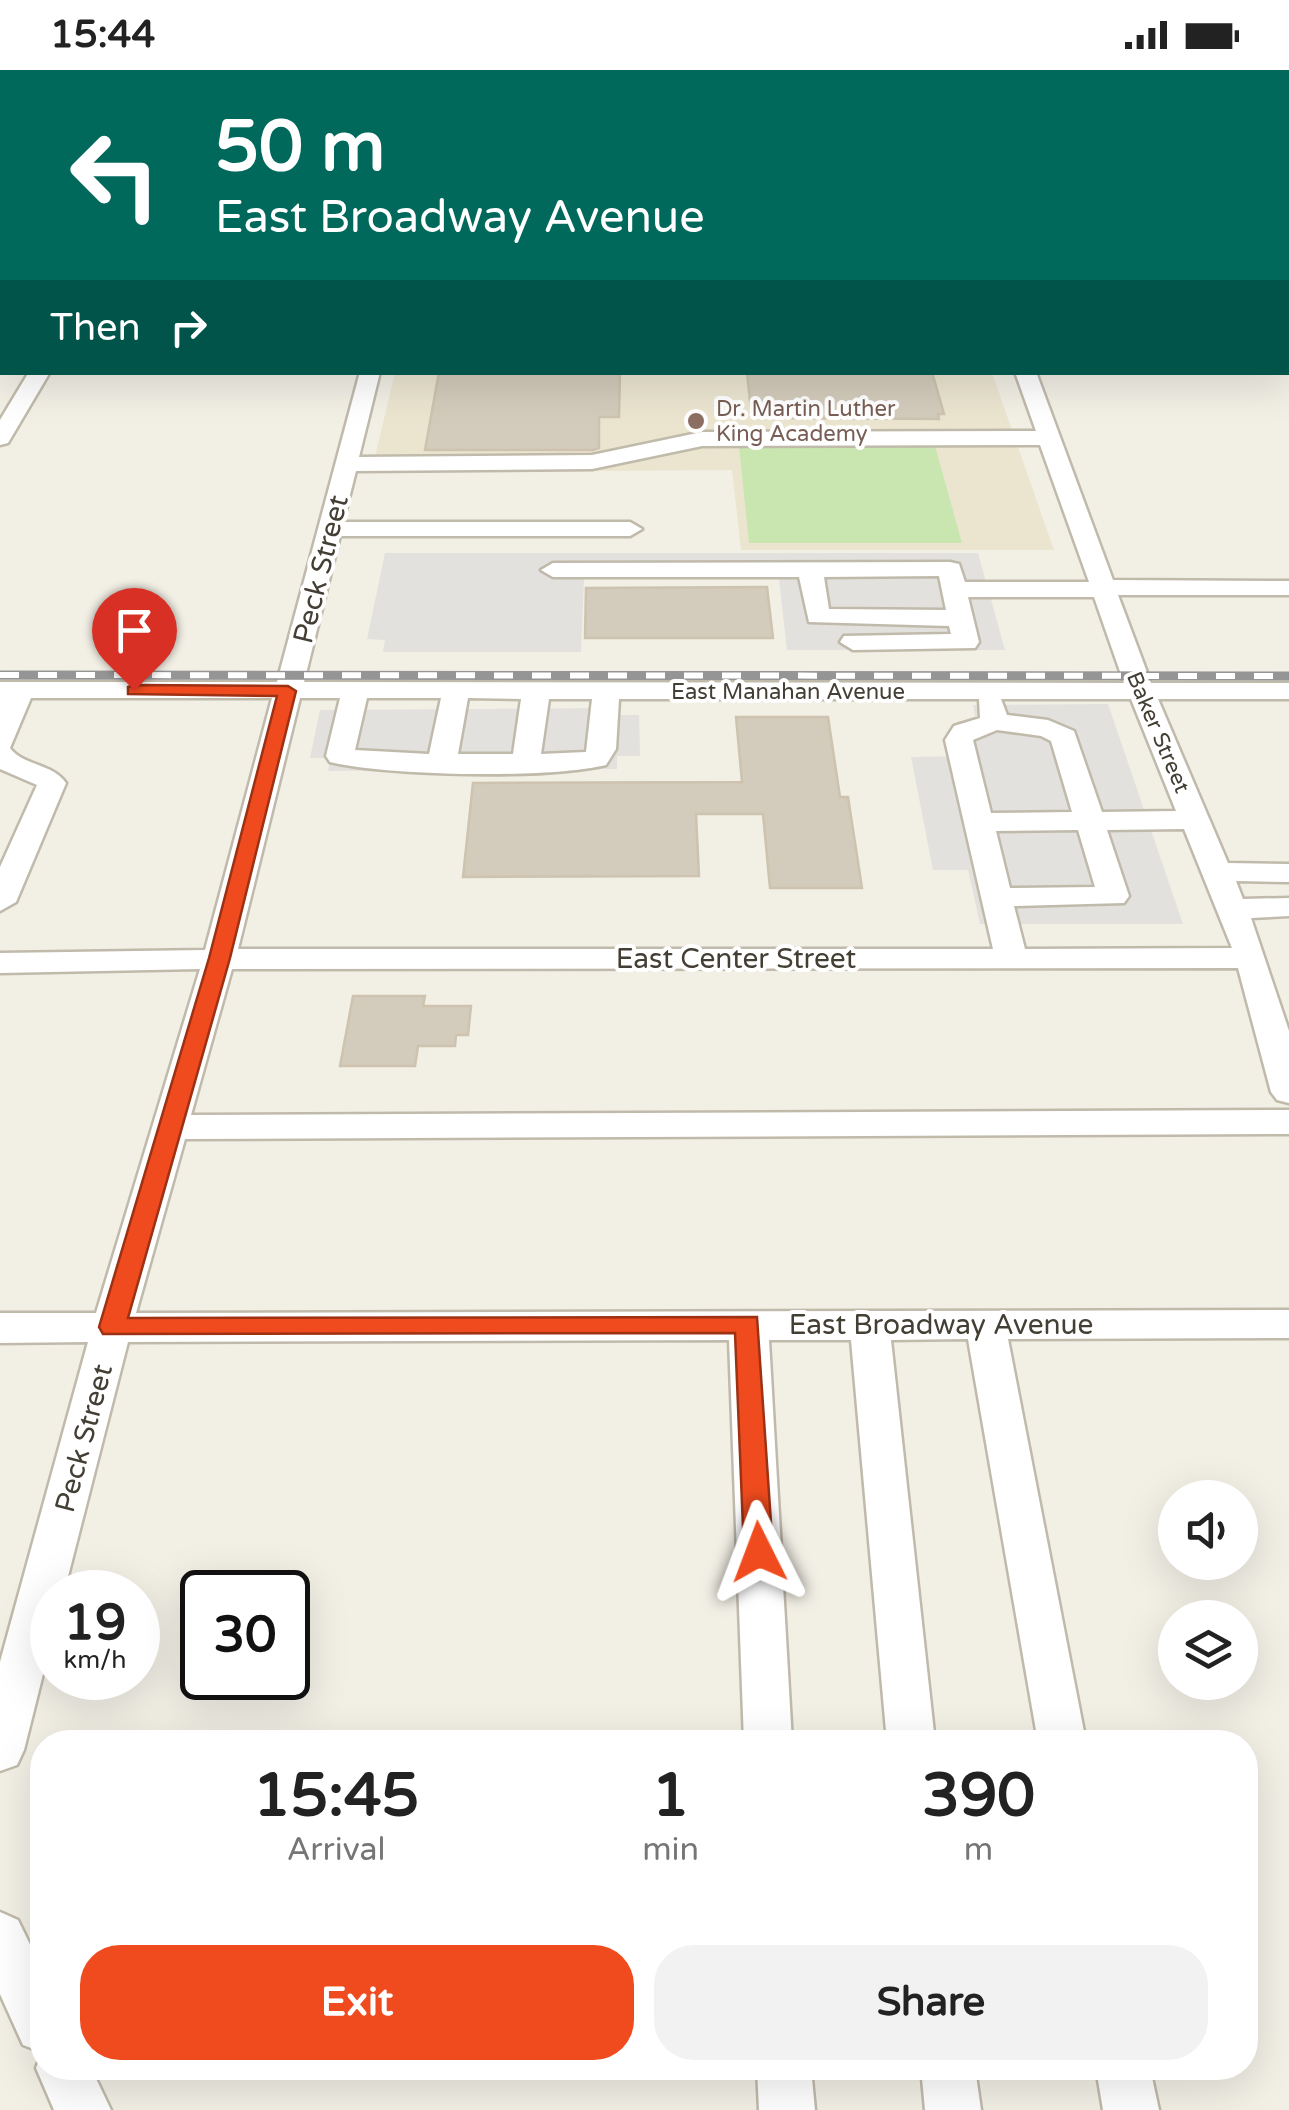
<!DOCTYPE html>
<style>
:root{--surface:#fff;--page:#f2f2f2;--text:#222;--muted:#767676;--accent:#f04b1e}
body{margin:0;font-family:"Varela Round",sans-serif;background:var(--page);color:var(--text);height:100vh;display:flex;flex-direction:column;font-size:38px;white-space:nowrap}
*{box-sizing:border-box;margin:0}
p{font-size:32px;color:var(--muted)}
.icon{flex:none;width:55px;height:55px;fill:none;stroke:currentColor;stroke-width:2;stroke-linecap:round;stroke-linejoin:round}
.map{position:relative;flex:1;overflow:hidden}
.details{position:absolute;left:30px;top:1660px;width:1228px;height:350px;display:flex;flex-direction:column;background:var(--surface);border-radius:40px;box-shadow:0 10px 40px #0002}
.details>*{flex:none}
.guide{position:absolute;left:0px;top:0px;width:1290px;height:305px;box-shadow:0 10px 40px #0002;background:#00695c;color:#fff;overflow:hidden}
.tools{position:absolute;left:1158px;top:1410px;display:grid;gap:20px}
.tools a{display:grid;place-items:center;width:100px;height:100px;border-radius:50%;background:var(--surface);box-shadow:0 10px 40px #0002;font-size:50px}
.speed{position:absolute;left:30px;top:1500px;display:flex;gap:20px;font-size:50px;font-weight:700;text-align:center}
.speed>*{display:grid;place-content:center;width:130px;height:130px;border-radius:50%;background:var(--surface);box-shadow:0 10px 40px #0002;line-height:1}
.speed small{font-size:25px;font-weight:400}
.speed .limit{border:5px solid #111;border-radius:15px;background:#fff;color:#111}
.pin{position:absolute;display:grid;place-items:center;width:85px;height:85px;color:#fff;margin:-102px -42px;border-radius:50% 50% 50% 0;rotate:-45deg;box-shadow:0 0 10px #0007}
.pin .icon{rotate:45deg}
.me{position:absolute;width:110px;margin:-55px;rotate:357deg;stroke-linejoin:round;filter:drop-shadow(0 0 8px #0008)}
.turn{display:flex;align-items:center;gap:35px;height:210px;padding:0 50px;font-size:45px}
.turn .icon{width:130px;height:130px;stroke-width:2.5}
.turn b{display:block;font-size:70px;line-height:85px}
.then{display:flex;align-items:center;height:95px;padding:0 50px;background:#0003;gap:20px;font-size:38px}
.eta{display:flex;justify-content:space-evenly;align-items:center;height:170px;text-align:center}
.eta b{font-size:60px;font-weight:700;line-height:70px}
.button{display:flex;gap:20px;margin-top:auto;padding:20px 50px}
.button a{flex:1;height:115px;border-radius:40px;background:var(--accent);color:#fff;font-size:40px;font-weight:700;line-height:115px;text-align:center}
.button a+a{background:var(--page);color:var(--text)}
.status{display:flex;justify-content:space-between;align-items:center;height:70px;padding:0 50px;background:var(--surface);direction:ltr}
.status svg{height:28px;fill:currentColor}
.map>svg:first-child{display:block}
.education{fill:#ebe5d0}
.green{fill:#c9e5b0}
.parking{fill:#e3e1dd}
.building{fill:#d3cbbb;stroke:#cdc3af;stroke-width:2.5}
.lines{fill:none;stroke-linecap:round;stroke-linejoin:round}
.minor-casing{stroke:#c0baab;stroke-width:5}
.major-casing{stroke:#dec267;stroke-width:5}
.minor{fill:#fff;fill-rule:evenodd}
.major{fill:#fae497;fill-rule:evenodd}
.rail-casing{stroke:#959595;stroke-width:9}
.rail{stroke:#fff;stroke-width:6;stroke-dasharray:19;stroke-linecap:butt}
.route{fill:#f04b1e;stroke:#9c3114;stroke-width:2.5}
.education-dot{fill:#8d6e63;stroke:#fff;stroke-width:4}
.labels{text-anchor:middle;stroke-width:8;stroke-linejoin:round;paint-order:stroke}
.far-education-label{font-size:22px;fill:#785e54;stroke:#fff;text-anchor:start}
.far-street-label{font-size:22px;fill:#443f35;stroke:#fff}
.street-label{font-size:28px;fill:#443f35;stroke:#fff}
</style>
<div class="status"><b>15:44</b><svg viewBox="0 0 49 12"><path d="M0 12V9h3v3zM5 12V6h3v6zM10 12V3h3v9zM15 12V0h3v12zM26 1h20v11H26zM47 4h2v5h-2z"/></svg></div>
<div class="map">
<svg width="1289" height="2040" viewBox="0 0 1289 2040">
<rect width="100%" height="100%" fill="#f2efe5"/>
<!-- education -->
<polygon class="education" points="395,303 992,303 1054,480 741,480 732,400 371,403"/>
<!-- green -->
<polygon class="green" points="739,376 935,376 962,473 749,473"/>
<!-- parking -->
<g class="parking">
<polygon points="385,483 978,483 1005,580 787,580 779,509 584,509 581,582 383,582 385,570 367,569"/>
<polygon points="1108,634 1183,854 980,854 968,800 933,800 911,687 966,686 958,651 976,651 973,635"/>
<polygon points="613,638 614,645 639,645 640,686 617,686 617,699 328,701 331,688 310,688 320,640"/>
</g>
<!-- building -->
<g class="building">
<polygon points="439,302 620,302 619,347 599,347 599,378 593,380 425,380"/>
<polygon points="747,302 932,302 944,344 938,344 939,349 785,348 784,341 751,341"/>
<polygon points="767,517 773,568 585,568 586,518"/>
<polygon points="736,647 828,647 840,727 848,727 862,818 770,818 763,744 696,744 699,806 463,807 473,713 742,712"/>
<polygon points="353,926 425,926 423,936 471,936 468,965 456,965 455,976 418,976 415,996 340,996"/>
</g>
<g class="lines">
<defs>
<g id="minor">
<rect x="668" y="0" width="14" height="2"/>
<polygon points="788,0 802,0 803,2 789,2"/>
<polygon points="902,0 916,0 917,2 903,2"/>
<polygon points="1020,0 1035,0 1036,2 1021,2"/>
<polygon points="1135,0 1150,0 1151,2 1136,2"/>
<polygon points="1255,0 1271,0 1272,2 1256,2"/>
<polygon points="1288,25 1289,26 1289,37 1288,36"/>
<rect x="1288" y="59" width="1" height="10"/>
<rect x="0" y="62" width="2" height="10"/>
<polygon points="1288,205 1289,206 1289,219 1288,218"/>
<polygon points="29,302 50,302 8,373 0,375 0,350"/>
<path d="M360 302H380L359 387 592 385 702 362 1036 361 1015 302H1036L1113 510 1289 511V525H1118L1151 613H1289V629H1158L1228 793 1289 794V812L1236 811 1243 829 1289 828V846L1251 848 1289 961V1033L1277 1030 1271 1022 1238 898 232 899 191 1045 1289 1040V1064L185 1069 136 1243 1289 1240V1268L1008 1269 1086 1672H1038L968 1269 891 1270 935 1672H887L851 1270H769L792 1672H744L729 1270 128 1272 64 1522H52V1568L24 1680 17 1695 0 1701V1592L88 1272 0 1273V1243H96L200 899 0 903V883L205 880 272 628H31L10 678C23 696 52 693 66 713L16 832 0 841V797L37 715 0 699V612H277ZM1040 375 1089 512H965L959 494 950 492 553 493 541 500 553 507H799L809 552 949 556 951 564 844 566 840 572 853 580 975 578 979 572 968 527H1094L1124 613 304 612 340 466H630L642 459 630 452H343L356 401 592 399 702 376ZM939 506 946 540 829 539 824 507ZM300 628H340L326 686 330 692C388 706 548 709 606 695L616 679 619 629H979L980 648 954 656 945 670 993 879H238ZM367 628H441L429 684 355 680ZM468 628 521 629 513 684H458ZM549 629H592L586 682 541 684ZM1001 629H1131L1176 741 1102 742 1074 661 1048 650 1007 645ZM997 660 1041 666 1051 671 1072 742 991 743 973 670ZM1184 759 1232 878 1025 879 1014 836 1124 833 1129 826 1107 760ZM1078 760 1095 817 1010 818 996 761Z"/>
<polygon points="0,1842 18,1850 42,1899 42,1998 91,1998 111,2040 54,2040 36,1998 42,1982 23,1975 0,1924"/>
<polygon points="757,1998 811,1998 815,2040 759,2040"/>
<polygon points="921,1998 975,1998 981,2040 925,2040"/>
<polygon points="1096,1998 1150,1998 1159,2040 1103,2040"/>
</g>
<g id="major">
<polygon points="1289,242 1289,258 1288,258 1288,243"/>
<polygon points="0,247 2,248 2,263 0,263"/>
</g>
</defs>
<!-- minor casing -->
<use href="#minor" class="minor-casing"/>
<!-- major casing -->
<use href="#major" class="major-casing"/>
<!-- minor -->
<use href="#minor" class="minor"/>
<!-- major -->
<use href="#major" class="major"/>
<defs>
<polyline id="rail" points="0,605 1289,606"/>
</defs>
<!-- rail casing -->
<use href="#rail" class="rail-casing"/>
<!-- rail -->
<use href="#rail" class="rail"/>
</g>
<!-- route -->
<polygon class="route" points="134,615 288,616 296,621 230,888 128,1248 757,1247 773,1482 769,1490 749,1490 744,1482 735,1263 103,1264 99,1257 209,888 277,626 128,624 128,617"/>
<!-- markers -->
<circle class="education-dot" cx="696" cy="351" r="10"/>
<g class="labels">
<!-- far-education labels -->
<g class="far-education-label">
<text x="716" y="346">Dr. Martin Luther<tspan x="716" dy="25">King Academy</tspan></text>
</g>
<!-- far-street labels -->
<g class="far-street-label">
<text x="788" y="629">East Manahan Avenue</text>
<text transform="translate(1159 662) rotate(67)" y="8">Baker Street</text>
</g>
<!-- street labels -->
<g class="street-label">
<text transform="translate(320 499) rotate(-76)" y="10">Peck Street</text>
<text x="736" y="898">East Center Street</text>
<text x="941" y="1264">East Broadway Avenue</text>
<text transform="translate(83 1368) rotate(-75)" y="10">Peck Street</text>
</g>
</g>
</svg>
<div class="tools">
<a><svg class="icon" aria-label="sound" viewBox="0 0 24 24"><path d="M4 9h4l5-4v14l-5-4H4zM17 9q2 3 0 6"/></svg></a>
<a><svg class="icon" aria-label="layers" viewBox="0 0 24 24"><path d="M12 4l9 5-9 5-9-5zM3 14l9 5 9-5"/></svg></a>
</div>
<div class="speed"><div>19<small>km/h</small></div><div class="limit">30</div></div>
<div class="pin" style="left:134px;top:620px;background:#d93025"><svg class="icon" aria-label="arrive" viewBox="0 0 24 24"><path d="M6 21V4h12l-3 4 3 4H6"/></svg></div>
<svg class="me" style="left:759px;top:1482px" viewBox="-20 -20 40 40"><path d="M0-17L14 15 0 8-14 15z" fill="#f04b1e" stroke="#fff" stroke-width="4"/></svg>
<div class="guide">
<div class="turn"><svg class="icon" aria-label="left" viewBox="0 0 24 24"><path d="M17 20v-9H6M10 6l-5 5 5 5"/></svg><div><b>50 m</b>East Broadway Avenue</div></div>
<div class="then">Then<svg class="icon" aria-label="right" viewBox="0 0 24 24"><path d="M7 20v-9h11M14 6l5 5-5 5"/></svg></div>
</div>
<section class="details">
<div class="eta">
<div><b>15:45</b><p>Arrival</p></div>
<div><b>1</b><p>min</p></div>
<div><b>390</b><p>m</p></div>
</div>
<div class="button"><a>Exit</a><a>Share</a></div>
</section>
</div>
